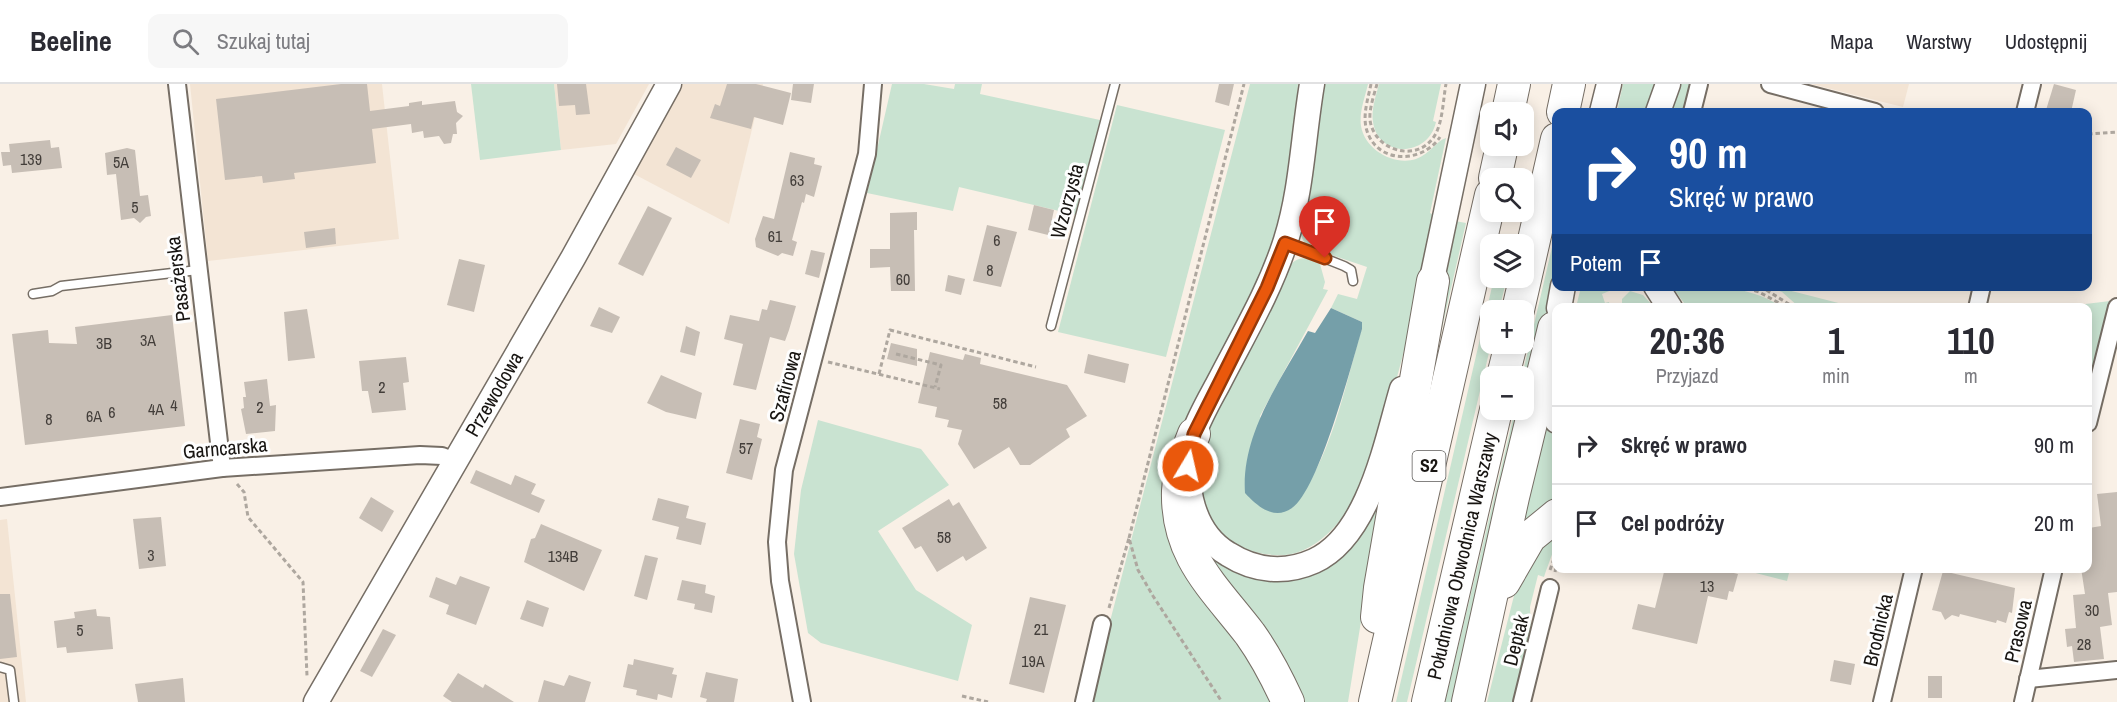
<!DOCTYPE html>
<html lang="pl">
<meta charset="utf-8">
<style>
:root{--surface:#fff;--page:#f7f7f7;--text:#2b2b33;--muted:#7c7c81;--line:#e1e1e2}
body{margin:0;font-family:"Archivo Narrow",sans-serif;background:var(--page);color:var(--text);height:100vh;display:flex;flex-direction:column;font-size:22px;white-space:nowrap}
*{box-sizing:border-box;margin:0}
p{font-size:20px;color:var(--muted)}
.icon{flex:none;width:33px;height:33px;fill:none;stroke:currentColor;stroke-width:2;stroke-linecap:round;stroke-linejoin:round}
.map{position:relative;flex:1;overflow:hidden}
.sheet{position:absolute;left:1552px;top:219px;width:540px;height:270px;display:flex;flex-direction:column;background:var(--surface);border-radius:12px;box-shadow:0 3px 15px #0003}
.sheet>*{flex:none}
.guide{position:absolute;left:1552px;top:24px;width:540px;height:183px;border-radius:12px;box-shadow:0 3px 15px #0003;background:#1a4fa0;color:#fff;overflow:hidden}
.controls{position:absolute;left:1480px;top:18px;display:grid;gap:12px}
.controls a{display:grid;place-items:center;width:54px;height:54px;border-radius:12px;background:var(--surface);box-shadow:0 3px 15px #0003;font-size:30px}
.pin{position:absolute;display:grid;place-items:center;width:51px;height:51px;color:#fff;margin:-62px -26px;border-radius:50% 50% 50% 0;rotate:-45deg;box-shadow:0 0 6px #0007}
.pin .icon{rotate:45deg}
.me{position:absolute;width:66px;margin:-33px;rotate:9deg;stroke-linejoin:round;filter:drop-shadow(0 0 4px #0008)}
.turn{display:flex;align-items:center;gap:21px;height:126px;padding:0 18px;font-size:27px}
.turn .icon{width:78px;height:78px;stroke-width:2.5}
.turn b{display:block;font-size:42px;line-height:51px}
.then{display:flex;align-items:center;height:57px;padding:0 18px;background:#0003;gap:12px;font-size:22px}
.eta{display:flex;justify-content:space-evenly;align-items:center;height:102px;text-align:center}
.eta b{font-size:36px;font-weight:800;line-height:42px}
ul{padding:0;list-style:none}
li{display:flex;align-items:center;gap:18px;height:78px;padding:0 18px;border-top:2px solid var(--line)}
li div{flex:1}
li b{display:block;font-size:22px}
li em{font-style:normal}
header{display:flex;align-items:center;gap:36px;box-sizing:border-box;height:84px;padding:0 30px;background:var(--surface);border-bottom:2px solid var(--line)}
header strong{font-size:28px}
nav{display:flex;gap:33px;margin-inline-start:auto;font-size:21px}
.search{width:420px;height:54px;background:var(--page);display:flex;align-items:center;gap:15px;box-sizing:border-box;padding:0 21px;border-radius:12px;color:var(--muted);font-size:22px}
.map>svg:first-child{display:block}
.built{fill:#f3e4d4}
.green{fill:#c9e3d1}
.water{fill:#759fa9}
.building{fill:#c7beb5}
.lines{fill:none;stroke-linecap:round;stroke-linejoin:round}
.lane-casing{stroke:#766e65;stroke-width:11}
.street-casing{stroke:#766e65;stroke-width:20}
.secondary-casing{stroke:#766e65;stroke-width:27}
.highway-casing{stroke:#766e65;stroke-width:34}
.path{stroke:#aea79f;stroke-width:3;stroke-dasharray:4.5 3;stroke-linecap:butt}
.lane{stroke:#fff;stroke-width:8}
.street{stroke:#fff;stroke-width:16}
.secondary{stroke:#fff;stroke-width:24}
.highway{stroke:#fff;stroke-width:32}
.route-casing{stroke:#983908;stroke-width:15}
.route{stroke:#ea580c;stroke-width:10}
.labels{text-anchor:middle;stroke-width:6;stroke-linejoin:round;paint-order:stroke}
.number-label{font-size:16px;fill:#433e3a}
.shield{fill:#fefefe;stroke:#5c5a58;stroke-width:1.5}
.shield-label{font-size:18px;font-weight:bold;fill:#171411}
.street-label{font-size:20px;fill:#171411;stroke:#fefefe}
</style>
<header>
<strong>Beeline</strong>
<div class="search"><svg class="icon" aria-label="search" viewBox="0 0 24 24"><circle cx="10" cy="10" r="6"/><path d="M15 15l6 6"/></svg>Szukaj tutaj</div>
<nav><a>Mapa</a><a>Warstwy</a><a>Udostępnij</a></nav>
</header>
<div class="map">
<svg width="2117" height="618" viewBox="0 0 2117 618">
<rect width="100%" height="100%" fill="#f9f0e6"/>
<!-- built -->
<g class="built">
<polygon points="190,0 382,0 399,155 208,177"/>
<polygon points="554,0 649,0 616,60 561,66"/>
<polygon points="682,0 763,0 729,140 632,89"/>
<polygon points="1811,0 1909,0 1903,23"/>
<polygon points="7,435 26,618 0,618 0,436"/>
</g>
<!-- green -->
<g class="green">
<polygon points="471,0 554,0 561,66 480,76"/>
<polygon points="892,0 924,0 954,5 955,0 982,0 980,10 1100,36 1076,131 959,103 953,127 867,109"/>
<polygon points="1250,0 1298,0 1293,65 1281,136 1261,191 1166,397 1275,618 1089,618"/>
<path d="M1319 0H1368C1365 13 1359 28 1361 42 1365 66 1394 82 1416 75 1430 70 1436 57 1446 54L1430 129 1434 131C1419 206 1403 282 1378 355 1371 376 1365 399 1353 418 1336 445 1310 474 1274 471 1248 469 1229 460 1213 438 1169 377 1238 292 1265 238 1275 219 1283 200 1291 180 1301 171 1309 174 1320 180L1325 198 1323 205 1328 206 1260 332 1292 424C1332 374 1344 305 1362 244V238L1331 224 1338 210 1357 215 1367 183 1311 164 1305 160 1300 150 1312 97Z"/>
<path d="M1379 0H1441L1433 37 1436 38C1428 74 1378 74 1373 38 1371 25 1376 12 1379 0Z"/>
<polygon points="1623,0 1654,0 1645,28 1617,28"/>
<polygon points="1679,0 1693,0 1684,28 1670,28"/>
<polygon points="1117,21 1225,46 1166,273 1058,248"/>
<polygon points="1455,137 1466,139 1402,419 1426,279"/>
<polygon points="1553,159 1557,160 1557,187 1457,618 1445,618 1515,326 1524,326 1522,292"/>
<polygon points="1494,194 1507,194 1499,226 1491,226 1491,260 1407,618 1396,618"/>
<polygon points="1581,203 1581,202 1619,203 1602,210 1605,219 1609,218 1610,223 1576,223"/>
<path d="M1672 203C1712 202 1748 201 1782 223H1687Z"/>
<polygon points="1768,203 1776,203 1854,223 1799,223 1782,208"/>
<polygon points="1630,207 1643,211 1654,223 1622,223 1622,215"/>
<polygon points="2110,217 2088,306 2088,224 2053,224"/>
<polygon points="818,336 921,365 949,401 878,447 916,506 972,541 958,597 821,559 808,549 794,470 801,406"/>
<polygon points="1546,339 1557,359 1557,420 1519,450"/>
<path d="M1383 401 1348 618H1302C1292 572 1238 513 1210 474L1233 486 1298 493Z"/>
<path d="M1557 446C1557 462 1549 477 1544 493L1538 491 1530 523 1531 547 1514 618H1487L1518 496 1523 484Z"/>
<polygon points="1740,485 1790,485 1787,497"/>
</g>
<!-- water -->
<path class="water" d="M1331 224 1362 238V245C1352 279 1319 406 1292 424 1274 437 1257 422 1245 409 1241 350 1280 297 1308 247L1315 249Z"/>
<!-- building -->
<g class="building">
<polygon points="341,0 367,0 370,27 409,22 409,19 422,17 422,21 455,17 457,28 463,32 456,39 457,50 453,50 451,59 444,60 439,52 424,54 423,47 412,49 411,40 372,45 376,79 294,89 295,95 263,99 262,92 225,96 216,15"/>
<polygon points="557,0 586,0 590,30 576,31 575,21 559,22"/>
<polygon points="727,0 756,0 791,9 783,41 754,33 751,45 710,34 715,20 720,22"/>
<polygon points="793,0 814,0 811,19 791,16"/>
<polygon points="1219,0 1234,0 1229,22 1215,18"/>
<polygon points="2054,0 2076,6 2071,28 2046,26"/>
<polygon points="50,56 51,64 59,63 62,84 12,89 11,81 3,82 1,68 10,68 9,60"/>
<polygon points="676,63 701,76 691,94 666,81"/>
<polygon points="127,64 135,66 140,112 148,111 151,132 146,133 140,139 134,134 121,136 116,90 107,91 105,69"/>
<polygon points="790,68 815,74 814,80 822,82 814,113 806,110 804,119 802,118 792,156 797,158 793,172 782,169 778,172 756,163 755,155 763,132 774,135"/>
<polygon points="1034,121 1054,126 1052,135 1060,137 1056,153 1028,146"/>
<polygon points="648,122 672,134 643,192 618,180"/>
<polygon points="917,128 917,146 914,146 915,207 891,207 890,183 870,184 870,165 890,165 890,129"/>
<polygon points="987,141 1017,148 1001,203 973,197"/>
<polygon points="335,144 336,160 306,164 304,148"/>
<polygon points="811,166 825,169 819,194 805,190"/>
<polygon points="459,175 485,181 474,228 447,221"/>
<polygon points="948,191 965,195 961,211 945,207"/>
<polygon points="770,216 796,222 789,246 785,257 770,253 756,306 733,301 743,260 724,255 730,231 759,237 762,225 767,226"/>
<polygon points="599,223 620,233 612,249 590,242"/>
<polygon points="307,225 315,274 288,277 284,228"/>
<polygon points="172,231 185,342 25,361 12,250 48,246 49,259 77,260 75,243"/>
<polygon points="686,242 700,248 695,272 680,268"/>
<polygon points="891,259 917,265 917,282 887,275"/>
<polygon points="930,268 963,276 965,270 981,274 980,280 1067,301 1087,332 1066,345 1070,353 1030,381 1020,381 1009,363 974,385 958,360 962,346 947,343 949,336 935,333 937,323 918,319"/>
<polygon points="1088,270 1129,280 1125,299 1084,289"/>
<polygon points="406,273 409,298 403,299 406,326 372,329 368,307 362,307 359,277"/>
<polygon points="661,291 702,309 696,335 666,328 647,319"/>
<polygon points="267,295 270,322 276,321 275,347 246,350 241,325 244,324 243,313 246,313 244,298"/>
<polygon points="740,335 760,340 757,353 762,355 752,396 726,389"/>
<polygon points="476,386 511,401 515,391 536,400 531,410 545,416 539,429 470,399"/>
<polygon points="2117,408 2117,508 2108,509 2112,541 2100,543 2104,575 2074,578 2072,562 2067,563 2065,545 2076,544 2073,511 2085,510 2081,484 2088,484 2088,477 2092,476 2089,444 2101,442 2097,410"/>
<polygon points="371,413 394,427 382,448 359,434"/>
<polygon points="658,414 689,422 686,434 706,439 701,461 676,455 679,443 652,436"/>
<polygon points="949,415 953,422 959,418 987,464 966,477 963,472 937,488 921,462 915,465 902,444"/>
<polygon points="161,433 166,482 139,485 133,435"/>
<polygon points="541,440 602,466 584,507 524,478 531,455 535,454"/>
<polygon points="645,471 658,474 647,516 634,512"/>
<polygon points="1665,484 1713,484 1738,490 1733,508 1729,507 1727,516 1708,512 1697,560 1632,545 1638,520 1655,524"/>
<polygon points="1943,487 2015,504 2012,529 2009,528 2006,539 1997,536 1996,539 1960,530 1959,533 1952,531 1945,536 1941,528 1932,526"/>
<polygon points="460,492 490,503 476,541 446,530 449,521 429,513 436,493 456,501"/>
<polygon points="682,496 706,501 705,509 715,512 712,529 694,525 695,520 677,516"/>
<polygon points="0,510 10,510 17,573 0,575"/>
<polygon points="1030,513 1066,521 1044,609 1009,600"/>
<polygon points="527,516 549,524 543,543 520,535"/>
<polygon points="96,525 97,532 110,533 113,565 67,569 66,563 57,564 54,537 75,534 74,528"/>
<polygon points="383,545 396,551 372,593 360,587"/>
<polygon points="634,575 674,584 672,590 677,591 672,614 658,610 657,616 636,611 637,606 623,603 628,580 633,581"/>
<polygon points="1834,576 1855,580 1851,601 1830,597"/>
<polygon points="706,588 738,595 734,618 706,618 707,615 700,613"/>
<polygon points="458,589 483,604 485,600 514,618 452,618 443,612"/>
<polygon points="569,591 591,598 585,618 538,618 544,596 564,602"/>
<rect x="1928" y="592" width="14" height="22"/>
<polygon points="183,594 185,618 138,618 135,600"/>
</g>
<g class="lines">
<defs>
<g id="lane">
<polyline points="1286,159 1344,182 1351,186 1353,197"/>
<polyline points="33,210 52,207 61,202 198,186"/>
<polyline points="1051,242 1115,0"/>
<polyline points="0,583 10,586 14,618"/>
</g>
<g id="street">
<polyline points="177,0 222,384"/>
<polyline points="1770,0 1875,28"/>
<polyline points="1692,28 1699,0"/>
<polyline points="2025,28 2032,0"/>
<polyline points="1977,224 1982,202"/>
<polyline points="2088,339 2117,223"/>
<polyline points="0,413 222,384 420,371 442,372 455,377"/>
<polyline points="2028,595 2117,586"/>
<polyline points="802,618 780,497 777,458 784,386 867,70 873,0"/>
<polyline points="1084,618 1102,540"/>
<polyline points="1522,618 1550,504"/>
<polyline points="1882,618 1914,484"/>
<polyline points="2023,618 2054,484"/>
</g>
<g id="secondary">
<path d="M1312 0C1303 53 1302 105 1286 156 1270 207 1242 253 1218 300 1210 315 1200 332 1194 349 1180 389 1189 447 1228 470 1255 487 1285 490 1314 477 1369 452 1386 359 1402 305"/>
<polyline points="1602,28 1609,0"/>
<polyline points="1658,28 1668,0"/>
<polyline points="1656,202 1670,224"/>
<polyline points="1428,214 1473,0"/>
<polyline points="1559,224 1563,202"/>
<polyline points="1552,285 1552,316 1557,337"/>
<polyline points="316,618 573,174 669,0"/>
</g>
<g id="highway">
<polyline points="1508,28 1514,0"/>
<polyline points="1563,28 1569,0"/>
<polyline points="1495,94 1502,62"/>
<polyline points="1518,226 1557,55"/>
<polyline points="1503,292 1511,260"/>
<path d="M1194 350C1187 368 1179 388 1178 407 1176 471 1214 503 1250 550 1265 571 1277 594 1288 618"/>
<polyline points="1504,498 1530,453 1557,431"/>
<polyline points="1377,533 1380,504 1433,197"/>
<polyline points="1375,618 1491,111"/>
<polyline points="1428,618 1496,326"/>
<polyline points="1468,618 1513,413 1554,244"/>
</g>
</defs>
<!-- lane casing -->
<use href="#lane" class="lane-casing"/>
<!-- street casing -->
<use href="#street" class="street-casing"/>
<!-- secondary casing -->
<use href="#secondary" class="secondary-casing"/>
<!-- highway casing -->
<use href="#highway" class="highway-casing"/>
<!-- path -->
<g class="path">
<path d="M1371 0C1368 15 1362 32 1367 47 1378 81 1423 79 1440 53"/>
<path d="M1377 0C1374 11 1369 25 1370 36 1374 66 1415 79 1433 54 1443 41 1443 15 1446 0"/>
<polyline points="2088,50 2117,48"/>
<polyline points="1740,202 1759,208 1788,224"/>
<polyline points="1760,202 1795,224"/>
<polyline points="896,270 941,281 935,303"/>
<polyline points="828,278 940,305"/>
<polyline points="879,290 890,246 1036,283"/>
<polyline points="237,400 244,408 248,433 303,498 307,592"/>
<polyline points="1129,454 1244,0"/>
<polyline points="1550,486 1557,466"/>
<polyline points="1555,488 1557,479"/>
<polyline points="1109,524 1129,454 1138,486 1153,512 1222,618"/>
<polyline points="962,612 988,618"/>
</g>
<!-- lane -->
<use href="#lane" class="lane"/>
<!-- street -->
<use href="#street" class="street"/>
<!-- secondary -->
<use href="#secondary" class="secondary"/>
<!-- highway -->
<use href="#highway" class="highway"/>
</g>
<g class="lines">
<defs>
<polyline id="route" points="1188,382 1194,350 1267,204 1285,159 1325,174"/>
</defs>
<!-- route casing -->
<use href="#route" class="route-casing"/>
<!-- route -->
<use href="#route" class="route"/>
</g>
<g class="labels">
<!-- number labels -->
<g class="number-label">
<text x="31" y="81">139</text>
<text x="121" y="84">5A</text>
<text x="797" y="102">63</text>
<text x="135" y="129">5</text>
<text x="775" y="158">61</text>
<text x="997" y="162">6</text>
<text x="990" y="192">8</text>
<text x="903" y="201">60</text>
<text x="148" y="262">3A</text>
<text x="104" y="265">3B</text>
<text x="382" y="309">2</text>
<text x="1000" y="325">58</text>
<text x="174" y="327">4</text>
<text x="260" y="329">2</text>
<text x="156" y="331">4A</text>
<text x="112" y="334">6</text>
<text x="94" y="338">6A</text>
<text x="49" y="341">8</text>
<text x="746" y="370">57</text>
<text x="944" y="459">58</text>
<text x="151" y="477">3</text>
<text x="563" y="478">134B</text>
<text x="1707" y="508">13</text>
<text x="2092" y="532">30</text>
<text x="1041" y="551">21</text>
<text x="80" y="552">5</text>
<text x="2084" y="566">28</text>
<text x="1033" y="583">19A</text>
</g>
<!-- shield labels -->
<rect class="shield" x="1412.5" y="367" width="33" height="30" rx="4.5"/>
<g class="shield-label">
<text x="1429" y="388">S2</text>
</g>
<!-- street labels -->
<g class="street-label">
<text transform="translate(1067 117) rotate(-75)" y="7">Wzorzysta</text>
<text transform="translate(178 195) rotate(-97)" y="7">Pasażerska</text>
<text transform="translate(785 302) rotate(-75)" y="7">Szafirowa</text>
<text transform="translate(494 310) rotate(-60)" y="7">Przewodowa</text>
<text transform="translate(225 364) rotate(-5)" y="7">Garncarska</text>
<text transform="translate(1462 472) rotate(-77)" y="7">Południowa Obwodnica Warszawy</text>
<text transform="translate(1878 546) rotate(-77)" y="7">Brodnicka</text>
<text transform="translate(2018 547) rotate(-77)" y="7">Prasowa</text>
<text transform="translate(1516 556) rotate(-76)" y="7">Deptak</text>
</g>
</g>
</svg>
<div class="controls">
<a><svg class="icon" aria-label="sound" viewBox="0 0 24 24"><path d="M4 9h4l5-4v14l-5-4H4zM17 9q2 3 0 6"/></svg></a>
<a><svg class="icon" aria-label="search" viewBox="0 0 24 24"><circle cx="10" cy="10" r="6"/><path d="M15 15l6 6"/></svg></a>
<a><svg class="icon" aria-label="layers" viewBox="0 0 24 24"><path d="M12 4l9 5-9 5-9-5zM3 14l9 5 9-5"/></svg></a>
<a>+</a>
<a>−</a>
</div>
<div class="pin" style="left:1325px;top:174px;background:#d93025"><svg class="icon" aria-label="arrive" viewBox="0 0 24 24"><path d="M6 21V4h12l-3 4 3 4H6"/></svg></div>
<svg class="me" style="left:1188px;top:382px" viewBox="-20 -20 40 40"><circle r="17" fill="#ea580c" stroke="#fff" stroke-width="3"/><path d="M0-11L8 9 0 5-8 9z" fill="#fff"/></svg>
<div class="guide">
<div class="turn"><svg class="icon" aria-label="right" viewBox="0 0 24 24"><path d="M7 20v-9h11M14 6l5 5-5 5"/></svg><div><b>90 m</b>Skręć w prawo</div></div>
<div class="then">Potem<svg class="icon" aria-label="arrive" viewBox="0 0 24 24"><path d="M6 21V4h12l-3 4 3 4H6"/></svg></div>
</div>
<section class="sheet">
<div class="eta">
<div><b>20:36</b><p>Przyjazd</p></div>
<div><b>1</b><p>min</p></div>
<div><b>110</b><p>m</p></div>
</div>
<ul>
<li><svg class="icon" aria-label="right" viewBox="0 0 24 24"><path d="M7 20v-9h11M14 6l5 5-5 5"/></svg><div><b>Skręć w prawo</b></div><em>90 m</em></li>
<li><svg class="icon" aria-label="arrive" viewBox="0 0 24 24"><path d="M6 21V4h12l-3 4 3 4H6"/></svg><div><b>Cel podróży</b></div><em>20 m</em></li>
</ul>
</section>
</div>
